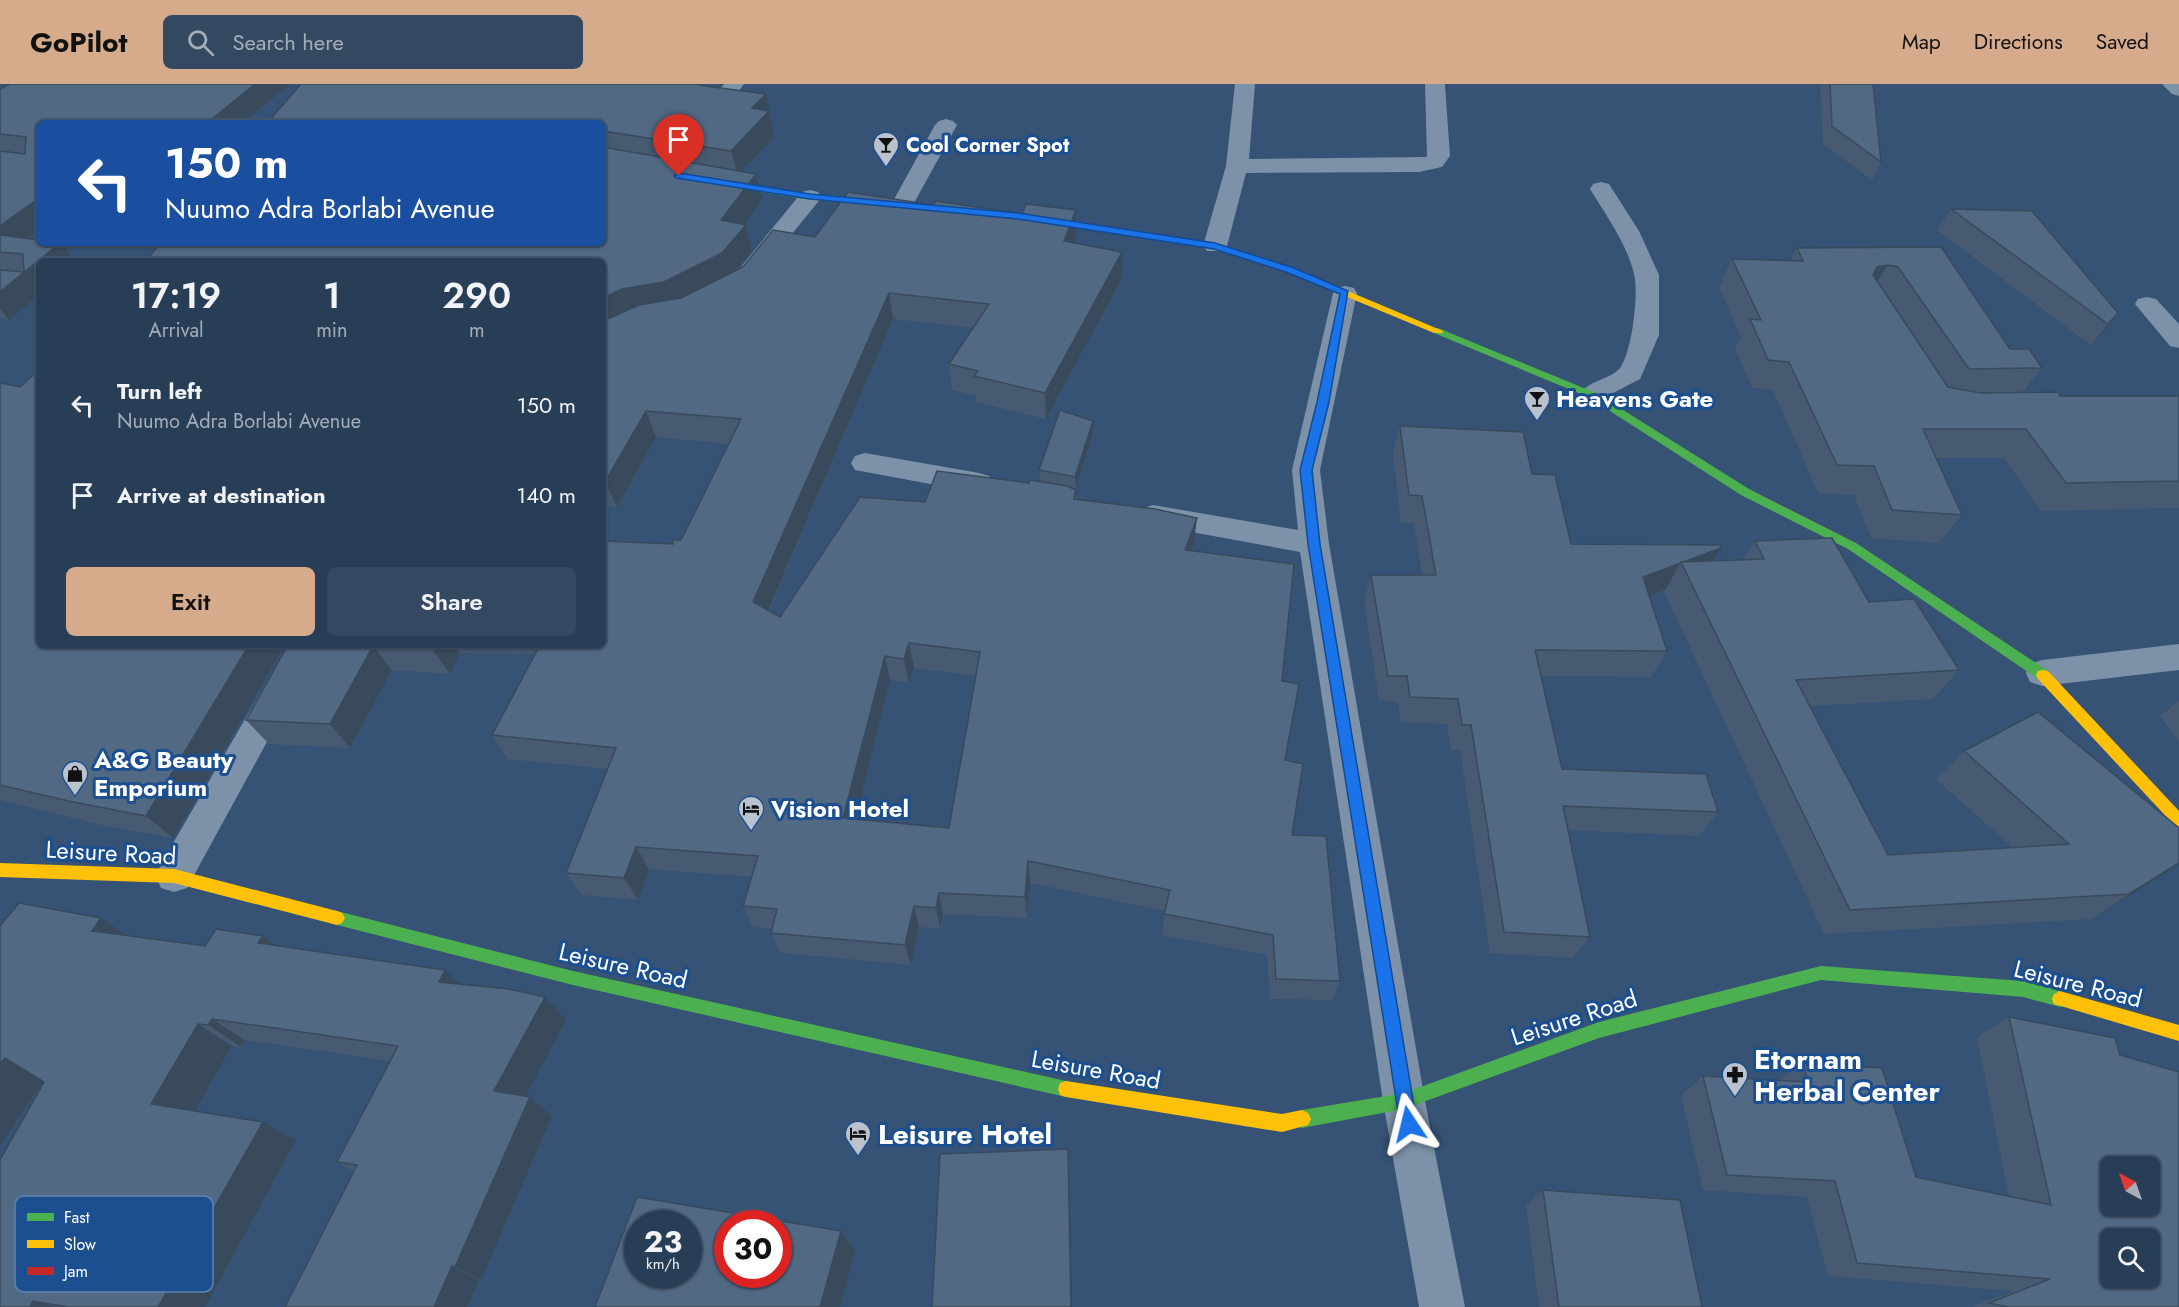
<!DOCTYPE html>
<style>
:root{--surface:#283e57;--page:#344961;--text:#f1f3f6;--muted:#a5aeba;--line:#44576d;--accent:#d6ab8b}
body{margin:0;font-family:Jost,sans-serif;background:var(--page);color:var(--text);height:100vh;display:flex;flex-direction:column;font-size:22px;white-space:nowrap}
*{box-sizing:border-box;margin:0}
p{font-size:20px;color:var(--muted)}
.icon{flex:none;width:33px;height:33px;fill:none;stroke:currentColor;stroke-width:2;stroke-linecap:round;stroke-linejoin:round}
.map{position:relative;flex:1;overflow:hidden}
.side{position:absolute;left:36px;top:174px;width:570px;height:390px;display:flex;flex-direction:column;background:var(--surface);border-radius:9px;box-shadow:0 2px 4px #0004,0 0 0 2px var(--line)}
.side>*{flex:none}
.top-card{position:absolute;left:36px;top:36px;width:570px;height:126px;border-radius:9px;box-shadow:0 2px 4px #0004,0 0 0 2px var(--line);background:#1a4fa0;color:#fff;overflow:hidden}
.needle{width:39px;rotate:320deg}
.controls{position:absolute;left:2100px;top:1072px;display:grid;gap:12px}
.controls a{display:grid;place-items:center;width:60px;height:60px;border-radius:9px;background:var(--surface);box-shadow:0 2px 4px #0004,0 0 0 2px var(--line);font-size:30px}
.speed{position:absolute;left:624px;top:1126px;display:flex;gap:12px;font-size:30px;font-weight:700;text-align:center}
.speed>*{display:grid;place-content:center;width:78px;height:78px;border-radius:50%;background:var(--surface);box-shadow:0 2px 4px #0004,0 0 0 2px var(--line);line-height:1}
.speed small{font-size:15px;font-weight:400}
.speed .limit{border:9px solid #d22;background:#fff;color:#111}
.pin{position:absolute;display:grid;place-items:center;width:51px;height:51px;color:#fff;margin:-62px -26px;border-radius:50% 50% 50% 0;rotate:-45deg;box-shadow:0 0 6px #0007}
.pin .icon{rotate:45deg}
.me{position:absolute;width:66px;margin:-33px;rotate:350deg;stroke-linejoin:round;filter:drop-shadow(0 0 4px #0008)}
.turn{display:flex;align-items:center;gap:21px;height:126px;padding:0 30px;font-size:27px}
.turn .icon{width:78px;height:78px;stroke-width:2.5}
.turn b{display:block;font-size:42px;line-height:51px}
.eta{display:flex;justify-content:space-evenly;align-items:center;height:102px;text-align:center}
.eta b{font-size:36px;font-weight:600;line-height:42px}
.cta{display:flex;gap:12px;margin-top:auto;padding:12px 30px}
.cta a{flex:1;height:69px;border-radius:9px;background:var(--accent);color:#111;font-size:24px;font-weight:600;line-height:69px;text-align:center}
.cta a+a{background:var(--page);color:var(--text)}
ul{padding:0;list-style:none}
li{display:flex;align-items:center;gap:18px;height:90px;padding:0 30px}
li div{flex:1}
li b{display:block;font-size:22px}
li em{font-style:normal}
header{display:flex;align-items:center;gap:36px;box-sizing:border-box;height:84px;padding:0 30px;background:var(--accent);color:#111}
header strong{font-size:28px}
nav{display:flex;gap:33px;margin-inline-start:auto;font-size:21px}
.search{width:420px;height:54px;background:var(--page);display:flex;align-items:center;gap:15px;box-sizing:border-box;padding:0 21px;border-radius:9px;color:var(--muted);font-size:22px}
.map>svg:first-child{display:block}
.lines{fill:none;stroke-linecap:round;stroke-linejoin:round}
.street{fill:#7d92a8;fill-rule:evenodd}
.fast{fill:#4caf50;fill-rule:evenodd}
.slow{fill:#ffc107;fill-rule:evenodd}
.jam{fill:#c62828;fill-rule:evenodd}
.wall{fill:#475a72;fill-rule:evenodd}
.shaded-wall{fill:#394a5c}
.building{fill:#526984;stroke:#394a5c;stroke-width:1.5;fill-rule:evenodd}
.route{fill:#1a73e8;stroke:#114b97;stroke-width:1.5}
.labels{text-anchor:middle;stroke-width:6;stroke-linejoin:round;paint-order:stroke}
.far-poi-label{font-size:20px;font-weight:bold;fill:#fff;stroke:#1b4f8f;text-anchor:start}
.poi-label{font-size:24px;font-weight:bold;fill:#fff;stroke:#1b4f8f;text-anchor:start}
.street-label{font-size:24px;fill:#fff;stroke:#1b4f8f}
.near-poi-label{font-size:28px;font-weight:bold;fill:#fff;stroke:#1b4f8f;text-anchor:start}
.key{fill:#1b4f8f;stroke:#5f84b1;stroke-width:1.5}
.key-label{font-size:16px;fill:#fff}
</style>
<header>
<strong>GoPilot</strong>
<div class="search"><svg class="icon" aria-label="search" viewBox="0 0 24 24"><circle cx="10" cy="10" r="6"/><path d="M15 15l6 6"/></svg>Search here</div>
<nav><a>Map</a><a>Directions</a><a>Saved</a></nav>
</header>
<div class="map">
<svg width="2179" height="1223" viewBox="0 0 2179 1223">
<rect width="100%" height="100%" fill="#365274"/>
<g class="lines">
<!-- street -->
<g class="street">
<polygon points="724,0 744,0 725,25 711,25 708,21"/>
<polygon points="1235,0 1255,0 1249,75 1427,73 1425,0 1445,0 1450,72 1442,83 1419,88 1246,89 1227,162 1223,167 1207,167 1203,162 1226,82"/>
<polygon points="2162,0 2179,0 2179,12 2172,10"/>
<polygon points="946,35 953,37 957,41 914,119 911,124 895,124 892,119 935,41 939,37"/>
<path d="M1601 98 1609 100 1639 147 1659 191V251L1640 295 1592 320 1583 317 1579 311C1588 296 1610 296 1620 284 1632 268 1639 209 1634 190 1627 160 1606 131 1590 105L1593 100Z"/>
<polygon points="810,106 818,108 821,113 818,118 761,188 753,190 745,188 741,183 745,178 802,108"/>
<polygon points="1345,202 1354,204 1357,209 1320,386 1329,460 1425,1017 1465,1223 1419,1223 1383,1017 1300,468 1153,441 1143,438 1138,431 1143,424 1153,421 1298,446 1292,386 1333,209 1336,204"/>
<polygon points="2147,213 2156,215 2179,240 2179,264 2170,262 2135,220 2138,215"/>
<polygon points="865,369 979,389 989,392 993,399 989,406 979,409 855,386 851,379 855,372"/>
<polygon points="2179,560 2179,586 2042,602 2030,598 2026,589 2030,580 2042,576"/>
<polygon points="288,561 320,561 187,804 174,808 161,804 156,792 161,780"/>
</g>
<!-- fast -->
<g class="fast">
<polygon points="714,95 810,110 886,115 891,118 886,121 810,116 711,100 711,96"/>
<polygon points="1438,244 1596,309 1749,405 1856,459 2048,587 2050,591 2048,595 2038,595 1848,465 1741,411 1588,313 1434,249 1434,245"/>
<polygon points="337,827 573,887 1066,997 1072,999 1074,1005 1072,1011 1066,1013 573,901 337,841 332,839 329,834 332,829"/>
<polygon points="1821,882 2023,897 2060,907 2066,910 2068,915 2066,920 2060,923 2023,913 1821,896 1599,954 1404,1025 1302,1044 1296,1041 1293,1035 1296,1029 1302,1026 1404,1009 1599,938"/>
</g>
<!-- slow -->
<g class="slow">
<polygon points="1252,171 1293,184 1443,247 1442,249 1434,249 1287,188 1249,176 1249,172"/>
<polygon points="2043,586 2048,587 2179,727 2179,743 2174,741 2038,595 2036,591 2038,587"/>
<polygon points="0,779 174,785 337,827 342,829 345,834 342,839 337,841 174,799 0,793"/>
<polygon points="2060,907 2179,941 2179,957 2054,920 2052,915 2054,910"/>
<polygon points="1066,997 1282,1030 1302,1026 1308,1029 1311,1035 1308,1041 1282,1048 1066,1013 1060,1011 1058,1005 1060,999"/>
</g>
<!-- jam -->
<polygon class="jam" points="1033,131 1215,159 1257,174 1252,177 1213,165 1030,136 1028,134"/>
</g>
<!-- wall -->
<g class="wall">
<polygon points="10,0 290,0 243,39 39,39 39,146 28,154 39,159 62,159 75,177 39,177 9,236 0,234 0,5"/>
<polygon points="1820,0 1873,0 1881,78 1872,96 1823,60"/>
<path d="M705 2 766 10 771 35 770 36 774 53 742 88 762 116 744 140 746 141 752 167 737 186 815 153 933 121 1022 130 1076 126V152L1074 158 1122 194 1046 335 976 318V312L952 306 949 280 973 244 893 235 769 527 780 533 925 418 1040 397 1039 386 1093 337V348L1076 404 1069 403 1076 406 1077 416 1194 459 1191 467 1282 597 1285 676 1292 751 1340 897 1332 916 1270 915 1267 871 1162 851 1165 827 1030 799 1027 834 943 830 940 845 919 843 911 881 781 869 771 849 772 845 753 843 743 822 752 793 649 785 638 816 582 811 566 789 608 685 508 675 492 651 535 570 460 569 450 590 392 586 350 664 269 660 246 636 288 561H603L673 460 681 456 729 360 656 353 617 423 603 422V39ZM914 584 976 592 949 744 855 735 890 596 909 599Z"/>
<polygon points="1951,125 2118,229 2101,251 2091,261 1937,146"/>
<polygon points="1941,163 2010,265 2042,284 2023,308 2060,312 2179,312 2179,424 2041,427 2004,374 1936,374 1962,431 1939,459 1871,454 1854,411 1818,409 1773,306 1752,304 1735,264 1741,253 1719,203 1732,175 1790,177 1797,164"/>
<polygon points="0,299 39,561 285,561 173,754 102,741 0,716"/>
<polygon points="1400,342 1532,390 1571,460 1721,464 1712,477 1743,476 1755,457 1869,518 1959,586 1933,615 1810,622 1888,771 2012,763 1936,695 1964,667 2165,789 2092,835 1824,850 1664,508 1666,505 1649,511 1667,567 1651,593 1541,592 1562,685 1718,728 1699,752 1568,746 1590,853 1573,874 1490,869 1460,666 1451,666 1447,640 1401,638 1398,618 1379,617 1364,517 1371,491 1422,491 1414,439 1401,439 1393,370"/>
<polygon points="2179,617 2179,658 2160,632"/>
<polygon points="101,834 127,851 205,862 263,852 275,861 460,900 566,936 525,1012 530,1013 552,1032 481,1196 479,1196 467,1223 285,1223 354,1088 337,1078 390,977 245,956 241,963 232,962 195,1027 263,1038 296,1056 205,1223 0,1223 44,998 0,1061"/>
<polygon points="2009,933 2179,1223 1971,1223 2013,1207 1828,1192 1807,1113 1703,1106 1681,1011 1703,992 1779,996 1803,979 1916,1093 2009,1112 1977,953"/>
<polygon points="1543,1106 1702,1223 1539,1223 1526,1121"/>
</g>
<!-- shaded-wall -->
<g class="shaded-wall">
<polygon points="255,0 290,0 243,39 207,39"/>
<polygon points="766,10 774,53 738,92 731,67 752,24"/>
<polygon points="756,90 762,116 728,162 721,136"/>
<polygon points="39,114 39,146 8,169 0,164 0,142"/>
<polygon points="1076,126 1076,152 1065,183 1064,157"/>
<polygon points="746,141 752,167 730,195 672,224 603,245 603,214"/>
<polygon points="60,159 62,159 75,177 39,177 39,211 9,236 0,225 0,208"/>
<polygon points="1122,168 1122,194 1046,335 1045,309"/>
<polygon points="1888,181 1870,209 1861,211 1877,183"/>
<polygon points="889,209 893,235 761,543 753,518"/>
<polygon points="2118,229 2101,251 2091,261 2108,240"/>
<polygon points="646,327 656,353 617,423 605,398"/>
<polygon points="1093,337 1093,348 1076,404 1075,393"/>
<polygon points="1197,434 1194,459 1183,492 1185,466"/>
<polygon points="1721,464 1704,490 1681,478 1666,505 1629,519 1643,493"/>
<polygon points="909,559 914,584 909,599 904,575"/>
<polygon points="249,561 285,561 173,754 146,732"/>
<polygon points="435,561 455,561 460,569 450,590 432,565"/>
<polygon points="373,562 392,586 350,664 330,640"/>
<polygon points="885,572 890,596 850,757 843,734"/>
<polygon points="636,763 649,785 638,816 624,794"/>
<polygon points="1028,777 1030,799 1027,834 1025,813"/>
<polygon points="2179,779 2179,780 2165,789 2092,835 2129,810"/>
<polygon points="939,809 943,830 940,845 936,824"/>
<polygon points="914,822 919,843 911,881 905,861"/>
<polygon points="101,834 137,858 92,847"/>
<polygon points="263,852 293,875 258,859"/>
<polygon points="445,886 469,908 439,898"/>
<polygon points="545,913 566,936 518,1026 494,1007"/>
<polygon points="212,935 245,956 241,963 208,941"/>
<polygon points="198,940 232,962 188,1039 151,1020"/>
<polygon points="5,974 46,994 0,1061 0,980"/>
<polygon points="530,1013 552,1032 481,1196 455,1183"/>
<polygon points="263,1038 296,1056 205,1223 158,1223"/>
<polygon points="1068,1065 1069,1084 1072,1223 1071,1223"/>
<polygon points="841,1147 855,1166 840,1223 820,1223"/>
<polygon points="452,1182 479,1196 467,1223 434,1223"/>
<polygon points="33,1217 57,1223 30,1223"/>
</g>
<!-- building -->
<g class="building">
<polygon points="10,0 255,0 207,39 39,39 39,114 0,142 0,67 25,70 26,53 0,50 0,5"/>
<polygon points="301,0 695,0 705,2 766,10 752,24 769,27 731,67 603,47 603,39 267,39"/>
<polygon points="1830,0 1873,0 1881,78 1832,42"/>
<polygon points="603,63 756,90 721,136 746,141 722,169 664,198 622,205 603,214 603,177 145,177 161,159 603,159"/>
<path d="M848 108 933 121 936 117 1022 130 1026 120 1076 126 1064 157 1122 168 1045 309 974 292 978 287 949 280 989 220 889 209 753 518 780 533 860 413 925 418 937 387 1029 399 1030 396 1067 402 1076 406 1074 415 1155 425 1197 434 1185 466 1294 480 1282 597 1299 600 1285 676 1303 680 1292 751 1326 752 1340 897 1276 895 1273 851 1164 830 1170 806 1028 777 1025 813 939 809 936 824 914 822 905 861 771 849 777 825 743 822 758 772 636 763 624 794 566 789 616 664 492 651 540 561H603V457L673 460V456H681L741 335 646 327 605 398 603 397V237L639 221 681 214 743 183 773 146 815 153ZM909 559 980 568 949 744 843 734 885 572 904 575Z"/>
<polygon points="1951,125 2032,127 2118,229 2108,240"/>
<polygon points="0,151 39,156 39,159 60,159 0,208 0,186 24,188 23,170 0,168"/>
<polygon points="1941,163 2010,265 2029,265 2042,284 1969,285 1898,183 1888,181 1877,183 1873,191 1948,303 1981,309 2058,308 2060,312 2179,312 2179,397 2066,399 2026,345 1923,345 1962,431 1892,426 1874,382 1837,381 1789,278 1768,276 1750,235 1761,236 1732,175 1803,177 1797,164"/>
<polygon points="39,286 39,561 249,561 146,732 73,718 0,701 0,299 20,303"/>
<polygon points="1060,326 1093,337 1075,393 1039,386"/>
<polygon points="1400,342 1523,348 1532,390 1555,391 1571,460 1720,461 1721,464 1643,493 1667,567 1535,566 1562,685 1706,690 1718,728 1563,722 1590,853 1504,848 1471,641 1462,641 1458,615 1410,613 1407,592 1388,592 1371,491 1436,491 1422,412 1409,411"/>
<polygon points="1832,454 1869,518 1914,515 1959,586 1796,596 1888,771 2069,760 1964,667 2038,628 2179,744 2179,779 2129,810 1850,826 1681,478 1764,475 1755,457"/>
<polygon points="288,561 435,561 432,565 373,562 330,640 246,636"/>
<polygon points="19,819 101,834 92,847 205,862 216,845 263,852 258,859 445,886 439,898 508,905 545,913 494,1007 530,1013 455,1183 452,1182 434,1223 285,1223 357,1081 337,1078 398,962 212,935 208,941 198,940 151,1020 263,1038 158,1223 68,1223 33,1217 30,1223 0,1223 0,1076 44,998 5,974 0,980 0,842"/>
<path d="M2009 933 2115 954 2120 971 2179 988V1223H2008L1989 1219 2050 1195 1857 1179 1835 1097 1727 1091 1703 992 1808 998 1803 979 1882 984 1916 1093 2051 1121ZM2110 1083H2150V1122H2110ZM2110 1155H2150V1194H2110Z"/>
<polygon points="1068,1065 1071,1223 932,1223 940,1070"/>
<polygon points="1543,1106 1680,1116 1702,1223 1559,1223"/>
<path d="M637 1113 841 1147 820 1223H595ZM638 1140H688V1191H638ZM728 1140H778V1191H728Z"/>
</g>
<!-- route -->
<polygon class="route" points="679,89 810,110 1018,129 1215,159 1294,184 1348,207 1329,318 1312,386 1320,460 1417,1040 1415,1046 1409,1049 1403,1046 1400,1040 1308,460 1300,386 1317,318 1340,210 1286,188 1214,165 1018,135 810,115 676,94 674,92"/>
<!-- icons -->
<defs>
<symbol id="bar-pin" viewBox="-11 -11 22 30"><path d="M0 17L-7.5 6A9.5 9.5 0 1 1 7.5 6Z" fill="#b9c2ce" stroke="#1b4f8f"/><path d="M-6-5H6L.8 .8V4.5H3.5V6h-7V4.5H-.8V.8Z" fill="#111"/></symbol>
<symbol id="shop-pin" viewBox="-11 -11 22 30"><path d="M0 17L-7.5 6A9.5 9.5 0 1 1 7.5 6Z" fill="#b9c2ce" stroke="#1b4f8f"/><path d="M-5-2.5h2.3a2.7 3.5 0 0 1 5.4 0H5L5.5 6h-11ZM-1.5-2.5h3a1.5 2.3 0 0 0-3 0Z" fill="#111"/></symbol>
<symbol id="hotel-pin" viewBox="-11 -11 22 30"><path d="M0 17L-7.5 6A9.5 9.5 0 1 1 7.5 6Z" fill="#b9c2ce" stroke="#1b4f8f"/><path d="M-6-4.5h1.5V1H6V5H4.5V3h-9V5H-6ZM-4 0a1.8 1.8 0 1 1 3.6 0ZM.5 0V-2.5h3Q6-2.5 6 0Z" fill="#111"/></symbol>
<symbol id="pharmacy-pin" viewBox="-11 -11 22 30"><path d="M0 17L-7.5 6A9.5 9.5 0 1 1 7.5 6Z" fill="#b9c2ce" stroke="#1b4f8f"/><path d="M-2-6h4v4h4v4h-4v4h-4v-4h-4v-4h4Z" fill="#111"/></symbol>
</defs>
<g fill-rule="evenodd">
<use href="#bar-pin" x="871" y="46" width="30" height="40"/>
<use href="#bar-pin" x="1522" y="300" width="30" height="40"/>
<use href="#shop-pin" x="60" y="675" width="30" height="40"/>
<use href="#hotel-pin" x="736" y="710" width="30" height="40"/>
<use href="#pharmacy-pin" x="1720" y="976" width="30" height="40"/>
<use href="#hotel-pin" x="843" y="1035" width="30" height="40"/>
</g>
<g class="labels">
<!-- far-poi labels -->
<g class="far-poi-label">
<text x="906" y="68">Cool Corner Spot</text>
</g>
<!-- poi labels -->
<g class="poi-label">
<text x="1556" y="323">Heavens Gate</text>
<text x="94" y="684">A&amp;G Beauty<tspan x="94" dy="28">Emporium</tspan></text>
<text x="771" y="733">Vision Hotel</text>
</g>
<!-- street labels -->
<g class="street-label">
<text transform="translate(111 769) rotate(3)" y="8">Leisure Road</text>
<text transform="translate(623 882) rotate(13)" y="8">Leisure Road</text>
<text transform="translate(2078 900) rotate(14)" y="8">Leisure Road</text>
<text transform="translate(1574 934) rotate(-18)" y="8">Leisure Road</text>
<text transform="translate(1096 986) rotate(10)" y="8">Leisure Road</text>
</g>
<!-- near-poi labels -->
<g class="near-poi-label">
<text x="1754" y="985">Etornam<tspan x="1754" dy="32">Herbal Center</tspan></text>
<text x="878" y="1060">Leisure Hotel</text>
</g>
</g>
<!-- legend -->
<rect x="15" y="1112" width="198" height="96" rx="9" class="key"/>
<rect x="27" y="1129" width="27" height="8" fill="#4caf50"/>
<rect x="27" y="1156" width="27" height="8" fill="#ffc107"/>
<rect x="27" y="1183" width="27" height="8" fill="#c62828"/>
<g class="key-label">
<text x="64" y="1139">Fast</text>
<text x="64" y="1166">Slow</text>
<text x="64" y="1193">Jam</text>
</g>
</svg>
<div class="controls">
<a><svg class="needle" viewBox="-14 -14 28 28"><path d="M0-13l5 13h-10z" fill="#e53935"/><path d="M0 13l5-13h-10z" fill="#a5aeba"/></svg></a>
<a><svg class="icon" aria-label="search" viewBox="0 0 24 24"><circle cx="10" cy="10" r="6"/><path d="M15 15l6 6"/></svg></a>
</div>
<div class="speed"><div>23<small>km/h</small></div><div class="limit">30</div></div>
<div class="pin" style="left:679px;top:92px;background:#d93025"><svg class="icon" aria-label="arrive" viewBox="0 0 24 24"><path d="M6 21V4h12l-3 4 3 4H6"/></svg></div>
<svg class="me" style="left:1409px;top:1040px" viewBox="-20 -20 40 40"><path d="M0-17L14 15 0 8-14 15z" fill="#1a73e8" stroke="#fff" stroke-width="4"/></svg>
<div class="top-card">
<div class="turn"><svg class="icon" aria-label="left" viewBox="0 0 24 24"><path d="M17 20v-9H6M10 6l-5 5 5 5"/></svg><div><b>150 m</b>Nuumo Adra Borlabi Avenue</div></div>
</div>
<section class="side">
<div class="eta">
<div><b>17:19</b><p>Arrival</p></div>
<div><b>1</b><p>min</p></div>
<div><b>290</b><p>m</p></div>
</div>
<ul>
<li><svg class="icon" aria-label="left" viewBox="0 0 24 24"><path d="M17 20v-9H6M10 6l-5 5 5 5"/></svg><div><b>Turn left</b><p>Nuumo Adra Borlabi Avenue</p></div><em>150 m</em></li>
<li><svg class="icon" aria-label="arrive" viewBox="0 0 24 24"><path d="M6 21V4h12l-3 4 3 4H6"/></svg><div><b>Arrive at destination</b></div><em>140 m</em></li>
</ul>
<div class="cta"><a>Exit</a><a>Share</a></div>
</section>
</div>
